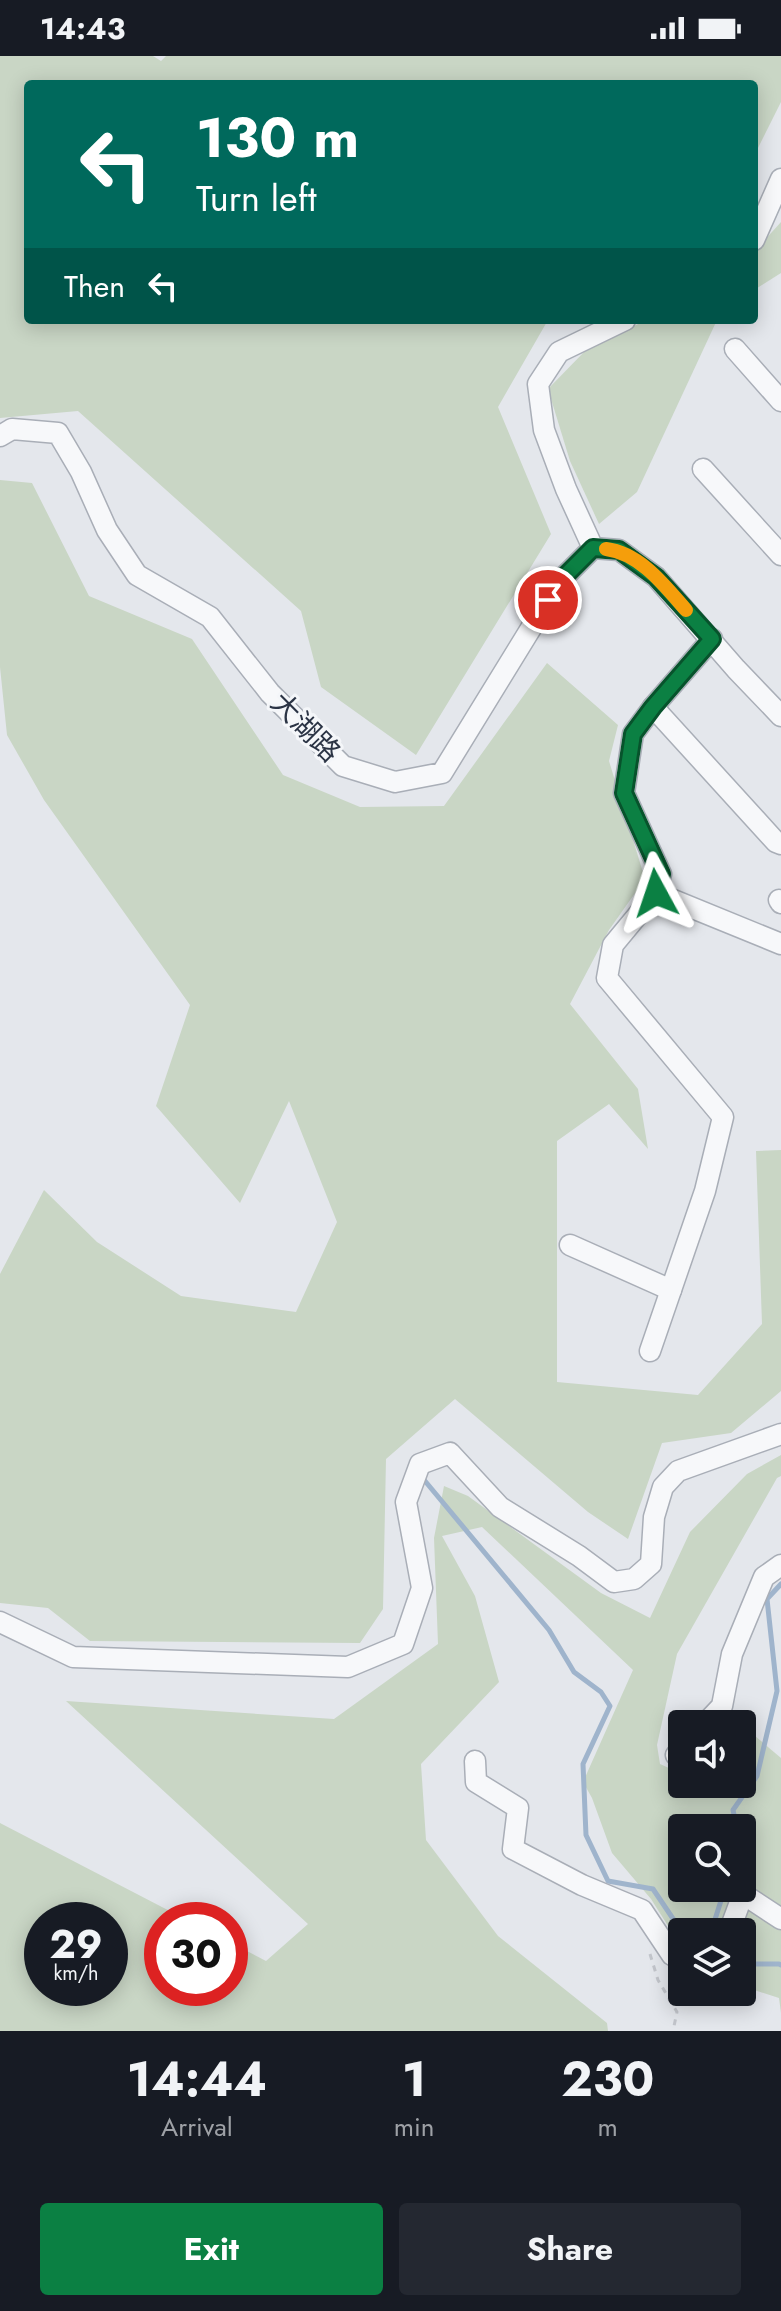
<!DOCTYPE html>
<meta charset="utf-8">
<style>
:root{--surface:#171b24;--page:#242831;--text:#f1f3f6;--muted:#9ea1a6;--accent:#0b8043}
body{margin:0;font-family:Jost,"Noto Sans TC",sans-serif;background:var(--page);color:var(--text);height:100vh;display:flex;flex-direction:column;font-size:30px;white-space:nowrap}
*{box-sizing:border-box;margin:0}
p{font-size:26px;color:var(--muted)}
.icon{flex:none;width:44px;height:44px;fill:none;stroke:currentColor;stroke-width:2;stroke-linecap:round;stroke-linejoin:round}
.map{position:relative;height:1975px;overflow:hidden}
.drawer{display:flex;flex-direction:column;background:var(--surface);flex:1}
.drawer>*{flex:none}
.guide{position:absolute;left:24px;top:24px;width:734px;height:244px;border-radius:8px;box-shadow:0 4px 20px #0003;background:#00695c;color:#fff;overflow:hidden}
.buttons{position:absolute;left:668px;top:1654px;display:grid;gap:16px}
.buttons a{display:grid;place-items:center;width:88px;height:88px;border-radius:8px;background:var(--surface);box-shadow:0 4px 20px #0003;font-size:40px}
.speed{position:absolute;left:24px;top:1846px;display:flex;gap:16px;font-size:40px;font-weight:700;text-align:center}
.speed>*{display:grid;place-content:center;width:104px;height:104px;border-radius:50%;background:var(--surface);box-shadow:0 4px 20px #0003;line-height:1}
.speed small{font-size:20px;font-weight:400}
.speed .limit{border:12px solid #d22;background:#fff;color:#111}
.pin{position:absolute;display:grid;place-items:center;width:68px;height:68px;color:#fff;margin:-34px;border:4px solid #fff;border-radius:50%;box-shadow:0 2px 8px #0007}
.me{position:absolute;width:88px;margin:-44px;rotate:355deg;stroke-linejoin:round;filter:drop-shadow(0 0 6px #0008)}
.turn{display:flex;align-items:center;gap:28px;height:168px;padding:0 40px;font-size:36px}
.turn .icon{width:104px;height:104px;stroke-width:2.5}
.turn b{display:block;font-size:56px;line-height:68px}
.then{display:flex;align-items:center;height:76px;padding:0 40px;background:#0003;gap:16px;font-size:30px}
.eta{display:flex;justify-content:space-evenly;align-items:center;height:136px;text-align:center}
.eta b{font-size:48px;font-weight:700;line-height:56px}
.action{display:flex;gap:16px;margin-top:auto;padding:16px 40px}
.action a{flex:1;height:92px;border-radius:8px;background:var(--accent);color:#fff;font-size:32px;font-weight:700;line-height:92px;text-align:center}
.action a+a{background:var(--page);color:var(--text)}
.status{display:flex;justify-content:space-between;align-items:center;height:56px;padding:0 40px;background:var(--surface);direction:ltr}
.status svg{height:22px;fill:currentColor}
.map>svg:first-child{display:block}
.green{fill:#c9d6c5;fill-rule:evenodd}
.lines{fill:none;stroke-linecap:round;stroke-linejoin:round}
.stream{stroke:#9fb4cc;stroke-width:5}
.minor-casing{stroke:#a9aeb7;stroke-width:23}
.path{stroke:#c2c5cb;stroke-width:3;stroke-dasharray:6 6;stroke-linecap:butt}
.minor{stroke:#f7f8fa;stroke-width:20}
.route-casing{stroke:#07532c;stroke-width:20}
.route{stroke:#0b8043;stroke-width:14}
.slow{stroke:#f59e0b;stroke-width:14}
.labels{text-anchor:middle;stroke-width:6;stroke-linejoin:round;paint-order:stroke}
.street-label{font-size:28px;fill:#2b3445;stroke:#f4f6f9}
</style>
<div class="status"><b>14:43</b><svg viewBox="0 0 49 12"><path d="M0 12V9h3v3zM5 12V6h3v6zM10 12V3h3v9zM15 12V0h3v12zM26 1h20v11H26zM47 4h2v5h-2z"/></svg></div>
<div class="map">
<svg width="781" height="1975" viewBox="0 0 781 1975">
<rect width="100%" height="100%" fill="#e4e7ec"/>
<!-- green -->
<g class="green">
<polygon points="0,0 153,0 161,5 166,0 781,0 781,46 754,100 754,28 28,28 28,264 548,264 498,351 551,478 416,699 321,631 301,555 78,355 0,362"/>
<polygon points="781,166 781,217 754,234 754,196"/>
<polygon points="646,264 717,264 637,436 599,468 570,405 548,333 585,295"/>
<polygon points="0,424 32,427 89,540 192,583 283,719 360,751 444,750 547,607 618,669 609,705 645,823 609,874 570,948 638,1033 648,1093 609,1048 557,1085 557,1326 698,1339 762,1268 756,1095 781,1094 781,1335 731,1377 662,1387 628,1483 588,1456 455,1343 386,1403 383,1553 360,1587 90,1585 48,1552 0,1547 0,1218 44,1134 97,1186 181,1240 296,1256 337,1166 289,1045 240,1147 156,1050 190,949 44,744 7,679 0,611"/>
<path d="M781 1399V1420L777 1422 677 1598 657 1689 660 1708 682 1718V1728H742V1669L781 1702V1957L779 1942 742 1930V1876H682V1892L651 1843 612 1797 592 1742 583 1726 633 1614 482 1471 442 1480 475 1540 499 1626 421 1708 426 1784 498 1880 607 1967 608 1975H0V1767L187 1864H162V1932H230V1886L266 1905 308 1868 66 1645 334 1663 438 1588 434 1482 444 1430 468 1440 601 1537 650 1562 690 1476 747 1418ZM682 1772H742V1832H682ZM42 1864H110V1932H42Z"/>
</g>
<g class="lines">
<!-- stream -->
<g class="stream">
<polyline points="425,1425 549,1574 574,1616 601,1636 610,1650 583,1708 586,1779 608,1825 653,1833 682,1876"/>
<polyline points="737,1772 733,1754 757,1720 777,1635 767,1543 781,1528"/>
<polyline points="742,1789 747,1808 742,1813"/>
<polyline points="711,1876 725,1832"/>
<polyline points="742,1908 779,1908 781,1909"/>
</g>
<defs>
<g id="minor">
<polyline points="754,184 781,123"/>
<polyline points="735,293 781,345"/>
<polyline points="0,380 12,373 58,377 81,416 107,474 137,519 210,561 270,637 343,710 395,726 442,717 560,525 593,492"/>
<polyline points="703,413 781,499"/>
<polyline points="593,492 566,433 544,374 538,328 559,296 625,264"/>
<polyline points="593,492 619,494 656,521 736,613 781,660"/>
<polyline points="653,651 776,786 781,788"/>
<polyline points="656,837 781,888"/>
<polyline points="779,844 781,847"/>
<polyline points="570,1189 671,1234"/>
<polyline points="650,1295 705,1135 723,1061 607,922 613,889 656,837 661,818 624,737 633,678 653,651 712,583"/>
<polyline points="0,1566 73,1601 348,1611 403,1588 422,1532 406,1446 420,1408 450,1397 500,1451 579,1500 614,1526 634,1523 651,1508 654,1461 663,1431 678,1415 781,1378"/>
<polyline points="705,1668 722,1650 732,1598 764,1521 781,1509"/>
<polyline points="676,1699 682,1692"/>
<polyline points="475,1705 476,1726 518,1752 513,1793 582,1829 642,1854 672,1899 682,1905"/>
<polyline points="729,1876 743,1838 781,1863"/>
</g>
</defs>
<!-- minor casing -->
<use href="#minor" class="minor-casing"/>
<!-- path -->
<polyline class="path" points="650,1898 658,1924 677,1956 673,1975"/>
<!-- minor -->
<use href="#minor" class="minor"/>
</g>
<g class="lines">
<defs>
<polyline id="route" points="548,544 560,525 593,492 619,494 656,521 712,583 653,651 633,678 624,737 661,818 656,837"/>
</defs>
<!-- route casing -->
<use href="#route" class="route-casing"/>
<!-- route -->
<use href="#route" class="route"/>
<!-- slow -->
<path class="slow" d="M606 493C640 497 665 530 686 554"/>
</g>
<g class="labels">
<!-- street labels -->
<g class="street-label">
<text transform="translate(306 671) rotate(45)" y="10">大湖路</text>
</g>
</g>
</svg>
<div class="buttons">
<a><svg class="icon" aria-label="sound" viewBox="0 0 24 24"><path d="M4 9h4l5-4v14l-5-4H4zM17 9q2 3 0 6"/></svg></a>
<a><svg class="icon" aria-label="search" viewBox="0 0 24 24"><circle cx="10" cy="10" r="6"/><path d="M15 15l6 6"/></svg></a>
<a><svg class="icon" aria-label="layers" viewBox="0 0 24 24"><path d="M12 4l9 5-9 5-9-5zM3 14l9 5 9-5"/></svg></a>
</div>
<div class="speed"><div>29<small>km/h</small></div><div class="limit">30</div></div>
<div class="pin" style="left:548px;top:544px;background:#d93025"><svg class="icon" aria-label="arrive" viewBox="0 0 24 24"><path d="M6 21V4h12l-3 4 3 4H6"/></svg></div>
<svg class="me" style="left:656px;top:837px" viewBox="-20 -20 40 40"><path d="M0-17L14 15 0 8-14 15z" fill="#0b8043" stroke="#fff" stroke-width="4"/></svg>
<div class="guide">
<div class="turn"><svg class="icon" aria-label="left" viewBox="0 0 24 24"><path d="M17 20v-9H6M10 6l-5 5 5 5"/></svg><div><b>130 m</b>Turn left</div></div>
<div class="then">Then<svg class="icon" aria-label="left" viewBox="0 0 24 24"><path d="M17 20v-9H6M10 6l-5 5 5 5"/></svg></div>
</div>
</div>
<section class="drawer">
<div class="eta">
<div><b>14:44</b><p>Arrival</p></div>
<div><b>1</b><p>min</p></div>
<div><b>230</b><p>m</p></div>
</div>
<div class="action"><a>Exit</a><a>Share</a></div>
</section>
